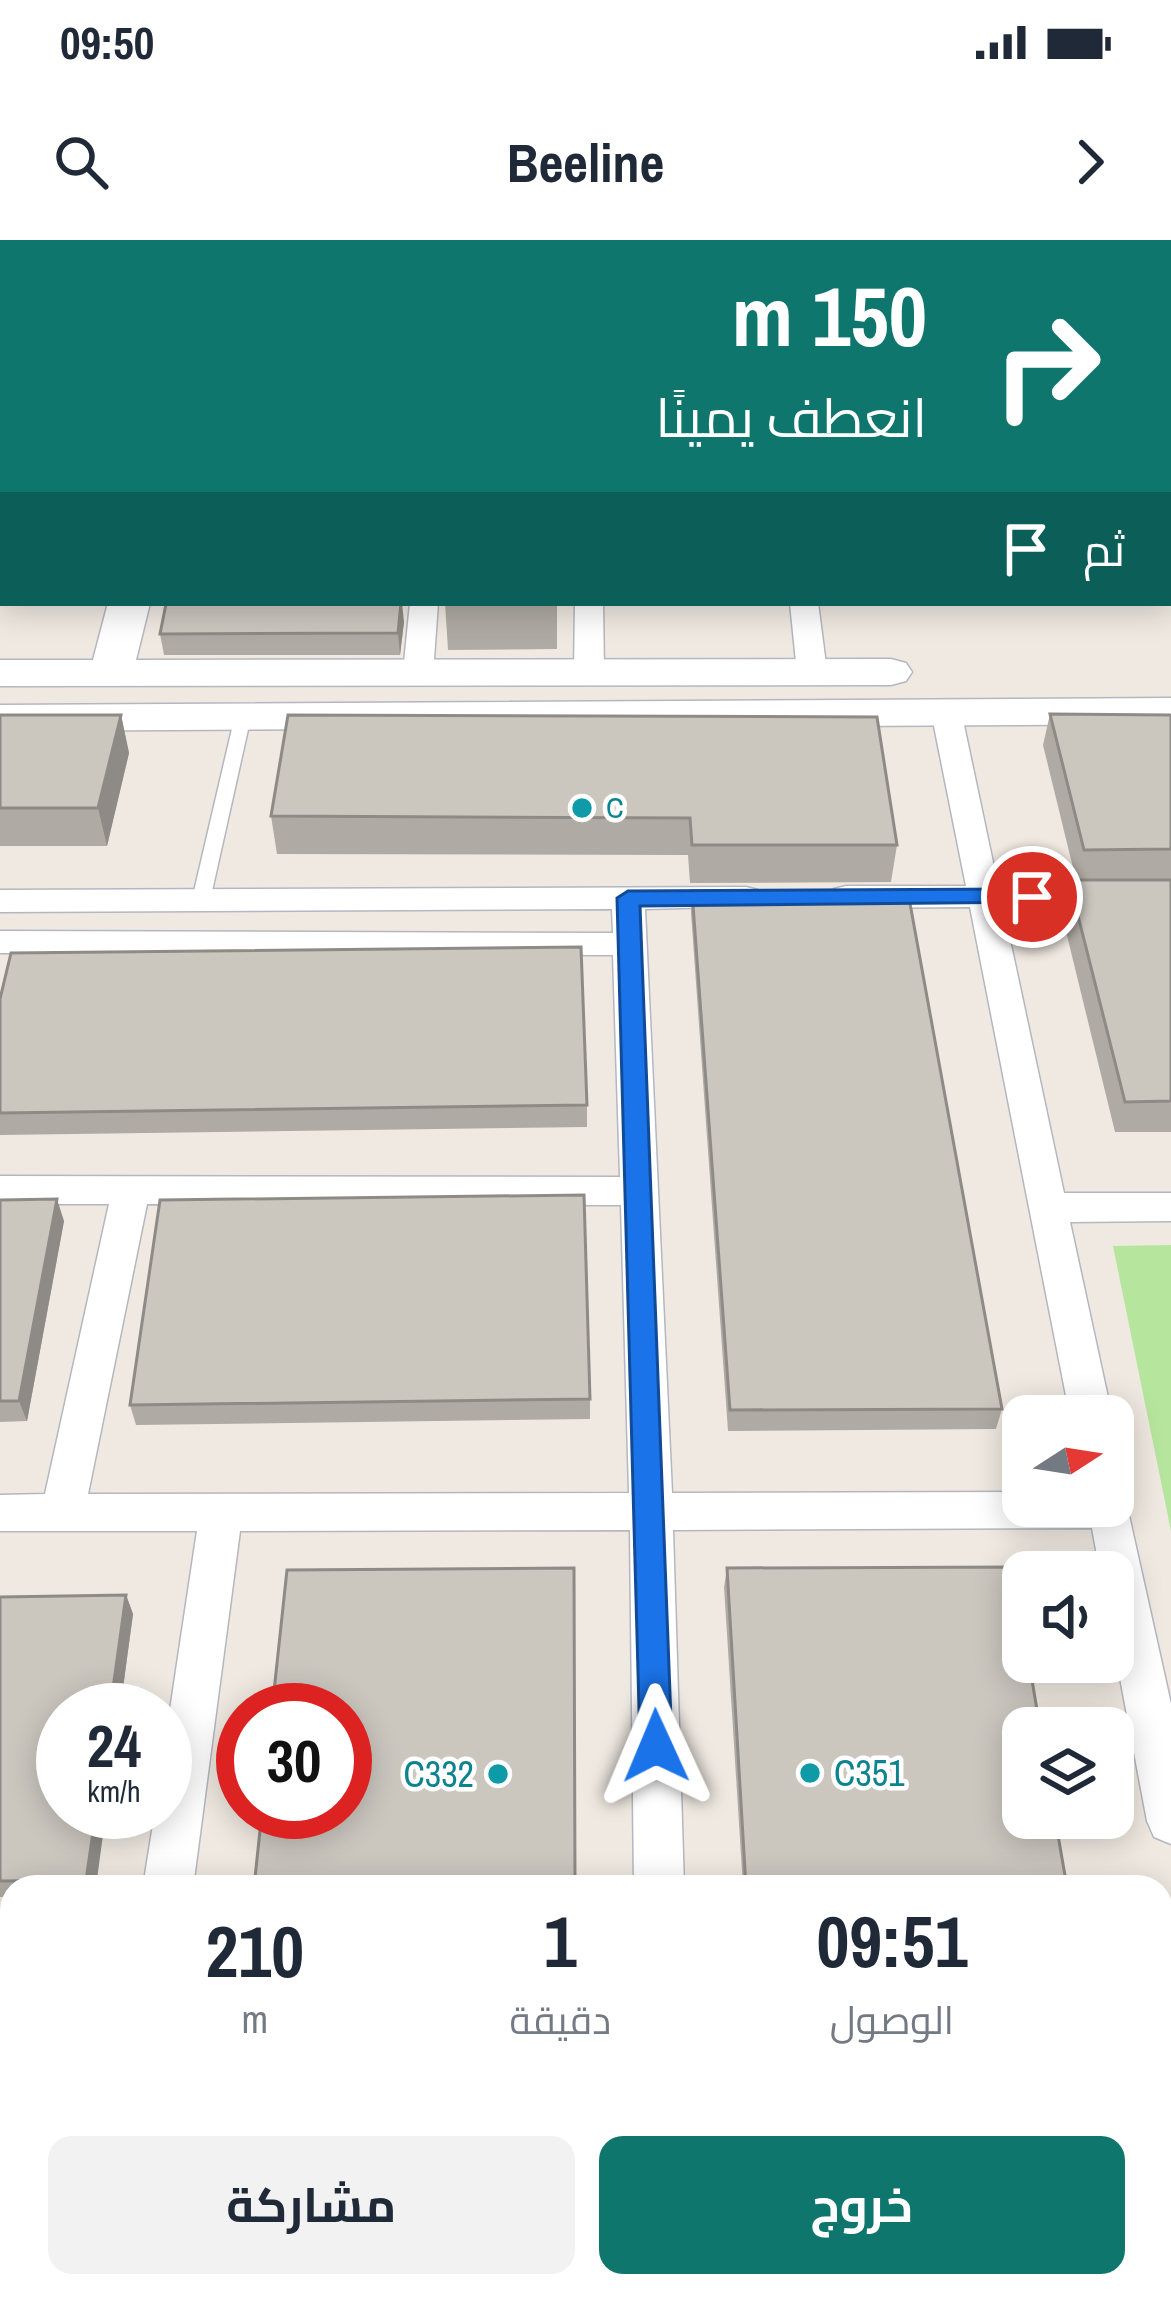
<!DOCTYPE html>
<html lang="ar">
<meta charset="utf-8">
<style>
:root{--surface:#fff;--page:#f2f2f3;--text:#1f2937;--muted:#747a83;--accent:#0f766e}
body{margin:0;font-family:"Archivo Narrow",Cairo,sans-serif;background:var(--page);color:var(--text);direction:rtl;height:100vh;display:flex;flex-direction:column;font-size:45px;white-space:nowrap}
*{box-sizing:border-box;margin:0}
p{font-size:39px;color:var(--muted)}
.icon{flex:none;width:66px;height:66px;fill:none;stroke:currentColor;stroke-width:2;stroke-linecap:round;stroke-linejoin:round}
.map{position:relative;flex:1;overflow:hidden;direction:ltr}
.drawer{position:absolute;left:0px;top:1635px;width:1173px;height:423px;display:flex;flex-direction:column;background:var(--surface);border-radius:36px 36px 0 0;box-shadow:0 6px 30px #0003;direction:rtl}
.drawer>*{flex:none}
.banner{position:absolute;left:0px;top:0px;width:1173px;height:366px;box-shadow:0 6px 30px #0003;direction:rtl;background:#0f766e;color:#fff;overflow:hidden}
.needle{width:78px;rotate:78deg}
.buttons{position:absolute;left:1002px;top:1155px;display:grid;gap:24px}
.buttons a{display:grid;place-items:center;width:132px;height:132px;border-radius:24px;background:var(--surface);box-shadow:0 6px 30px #0003;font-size:60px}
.speed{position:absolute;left:36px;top:1443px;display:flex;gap:24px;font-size:60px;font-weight:700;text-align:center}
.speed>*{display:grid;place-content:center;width:156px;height:156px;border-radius:50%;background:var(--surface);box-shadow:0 6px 30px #0003;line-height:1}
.speed small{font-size:30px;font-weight:400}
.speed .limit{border:18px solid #d22;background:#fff;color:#111}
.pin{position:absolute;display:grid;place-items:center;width:102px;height:102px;color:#fff;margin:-51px;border:6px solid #fff;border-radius:50%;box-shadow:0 3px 12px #0007}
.me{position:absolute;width:132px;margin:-66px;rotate:359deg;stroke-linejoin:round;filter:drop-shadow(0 0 9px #0008)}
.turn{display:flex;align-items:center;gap:42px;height:252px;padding:0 48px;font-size:54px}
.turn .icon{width:156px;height:156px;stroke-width:2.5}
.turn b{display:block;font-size:84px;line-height:102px}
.then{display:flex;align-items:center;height:114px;padding:0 48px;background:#0003;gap:24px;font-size:45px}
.eta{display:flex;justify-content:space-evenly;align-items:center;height:204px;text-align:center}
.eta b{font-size:72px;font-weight:700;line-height:84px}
.cta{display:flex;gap:24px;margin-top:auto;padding:24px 48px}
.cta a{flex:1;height:138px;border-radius:24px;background:var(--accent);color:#fff;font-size:48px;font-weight:700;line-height:138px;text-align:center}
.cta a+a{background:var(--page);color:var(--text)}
.status{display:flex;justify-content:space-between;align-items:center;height:84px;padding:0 60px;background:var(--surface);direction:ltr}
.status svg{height:33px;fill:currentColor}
header{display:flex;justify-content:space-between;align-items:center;height:156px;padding:0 48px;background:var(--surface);font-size:54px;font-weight:700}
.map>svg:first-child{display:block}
.green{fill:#b6e59e}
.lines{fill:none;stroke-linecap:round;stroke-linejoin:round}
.lane-casing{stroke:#b4b7c1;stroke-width:3}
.street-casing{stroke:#b4b7c1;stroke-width:3}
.secondary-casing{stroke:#b4b7c1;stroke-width:3}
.lane{fill:#fff;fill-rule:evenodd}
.street{fill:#fff;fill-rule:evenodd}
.secondary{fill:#fff;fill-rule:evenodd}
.wall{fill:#afaba4}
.shaded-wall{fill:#8e8b86}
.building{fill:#cbc7bf;stroke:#8e8b86;stroke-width:3}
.route{fill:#1a73e8;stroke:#114b97;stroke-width:3}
.culture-dot{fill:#0f9aa8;stroke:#fff;stroke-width:4.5}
.labels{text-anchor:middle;stroke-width:9;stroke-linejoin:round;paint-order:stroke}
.culture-label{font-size:30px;fill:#0d838f;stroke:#fff;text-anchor:start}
.near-culture-label{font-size:36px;fill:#0d838f;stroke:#fff;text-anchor:start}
</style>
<div class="status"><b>09:50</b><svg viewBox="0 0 49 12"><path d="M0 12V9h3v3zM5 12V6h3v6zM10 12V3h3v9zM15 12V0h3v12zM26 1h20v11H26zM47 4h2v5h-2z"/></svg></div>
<header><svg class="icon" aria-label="forward" viewBox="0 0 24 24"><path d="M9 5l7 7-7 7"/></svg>Beeline<svg class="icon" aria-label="search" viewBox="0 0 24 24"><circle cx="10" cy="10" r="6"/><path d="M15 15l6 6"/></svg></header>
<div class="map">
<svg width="1171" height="2057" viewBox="0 0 1171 2057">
<rect width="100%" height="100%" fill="#efe9e1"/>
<!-- green -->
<polygon class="green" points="1171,1005 1171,1291 1113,1006"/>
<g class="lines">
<defs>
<polygon id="lane" points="243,471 251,476 210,660 201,666 192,660 235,476"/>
<g id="street">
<rect x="579" y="0" width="22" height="3"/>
<rect x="751" y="0" width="22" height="3"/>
<polygon points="984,0 1006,0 1007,3 985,3"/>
<rect x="1170" y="153" width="1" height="14"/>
<rect x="0" y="269" width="3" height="16"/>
<rect x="1170" y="281" width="1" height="16"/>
<polygon points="410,363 438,363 433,433 418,442 403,433"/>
<polygon points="575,363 603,363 604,432 599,438 589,441 574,432"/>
<polygon points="790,363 818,363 827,432 822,438 812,441 797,432"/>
<polygon points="946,462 961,471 998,646 1171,645 1171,667 1003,667 1064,953 1171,953 1171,981 1070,982 1112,1176 1070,1176 970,667 846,668 834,665 830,657 834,649 846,646 966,646 931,471"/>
<path d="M746 647 758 650 762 658 758 666 645 669 672 1253 1023 1252V1266H1113V1249L1124 1253 1171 1464V1604L1154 1597 1147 1581 1113 1401V1332H1100L1092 1288 673 1290 684 1647H634L630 1290 240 1291 193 1647H143L155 1572H165V1503L197 1291H0V1255L45 1254 109 964H0V936L620 937 613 715 0 713V691L613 693 612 669 0 672V650ZM147 964 621 965 629 1253 88 1254Z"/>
<rect x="0" y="1745" width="12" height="52"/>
<polygon points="86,2046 142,2046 140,2057 84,2057"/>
<polygon points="639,2046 695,2046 696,2057 640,2057"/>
</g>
<g id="secondary">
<polygon points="108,363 150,363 136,420 891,419 906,423 912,432 906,441 891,445 0,446 0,420 93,420"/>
<polygon points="1171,458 1171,484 0,491 0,465"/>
</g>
</defs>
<!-- lane casing -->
<use href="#lane" class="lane-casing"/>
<!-- street casing -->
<use href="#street" class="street-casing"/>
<!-- secondary casing -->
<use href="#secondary" class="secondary-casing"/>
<!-- lane -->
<use href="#lane" class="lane"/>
<!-- street -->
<use href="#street" class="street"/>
<!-- secondary -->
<use href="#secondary" class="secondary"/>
</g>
<!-- wall -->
<g class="wall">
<polygon points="445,363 557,363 557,409 448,410"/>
<polygon points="404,382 400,415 164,415 160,394"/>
<polygon points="1050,474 1171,475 1171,892 1115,892 1061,671 1069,640 1076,640 1043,505"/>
<polygon points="0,475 121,475 129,513 107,606 0,606"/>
<polygon points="288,475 897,605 891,642 690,643 688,615 277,614 271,576"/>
<polygon points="692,651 1002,1169 996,1189 728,1191 691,673"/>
<polygon points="0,759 587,865 587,887 0,895"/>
<polygon points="0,960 64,981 27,1181 0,1182"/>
<polygon points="590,1159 590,1179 136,1185 130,1165"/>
<polygon points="727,1328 1067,1647 743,1647 724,1347"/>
<polygon points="126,1355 133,1374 120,1470 63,1470 96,1647 12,1647 12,1657 0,1657 0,1357"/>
</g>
<!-- shaded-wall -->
<g class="shaded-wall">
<polygon points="402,363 404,382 400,415 398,393"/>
<polygon points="121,475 129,513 107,606 98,568"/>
<polygon points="57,959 64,981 27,1181 19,1161"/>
<polygon points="126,1355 133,1374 120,1470 110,1470"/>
<polygon points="96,1572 106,1572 96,1647 90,1647 86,1640"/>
<polygon points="12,1928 12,2004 3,2057 0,2057 0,1998"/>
</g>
<!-- building -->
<g class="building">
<polygon points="401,363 398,393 160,394 166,364"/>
<polygon points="1050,474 1171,475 1171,609 1084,610"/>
<polygon points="0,475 121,475 98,568 0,568"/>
<polygon points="288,475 877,477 897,605 692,605 690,578 271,576"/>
<polygon points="1069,640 1171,640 1171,861 1125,862"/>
<polygon points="692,651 899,651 900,658 909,658 1002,1169 730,1170"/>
<polygon points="581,707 587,865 0,873 0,759 11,713"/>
<polygon points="584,955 590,1159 130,1165 160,960"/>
<polygon points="57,959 19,1161 0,1161 0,960"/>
<polygon points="1013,1327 1023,1384 1023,1422 1029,1422 1040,1488 1023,1488 1023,1578 1055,1578 1067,1647 746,1647 727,1328"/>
<polygon points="574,1328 575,1647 254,1647 262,1572 345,1572 345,1470 272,1470 287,1330"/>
<polygon points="126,1355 110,1470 63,1470 63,1572 96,1572 86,1640 0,1641 0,1357"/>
<polygon points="6,1776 12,1776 12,1928 0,1998 0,1787"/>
<polygon points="214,2046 576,2046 576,2057 213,2057"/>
<polygon points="771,2046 1133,2046 1135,2057 772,2057"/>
</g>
<!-- route -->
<polygon class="route" points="1032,649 1040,651 1040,662 640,666 672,1506 668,1517 656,1521 645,1517 640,1506 617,658 628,651"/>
<!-- markers -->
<g class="culture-dot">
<circle cx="582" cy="568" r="12"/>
<circle cx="810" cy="1533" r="12"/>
<circle cx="498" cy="1534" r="12"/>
</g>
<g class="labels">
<!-- culture labels -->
<g class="culture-label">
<text x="606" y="578">C</text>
</g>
<!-- near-culture labels -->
<g class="near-culture-label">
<text x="834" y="1546">C351</text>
<text x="474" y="1547" text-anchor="end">C332</text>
</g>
</g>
</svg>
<div class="buttons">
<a><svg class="needle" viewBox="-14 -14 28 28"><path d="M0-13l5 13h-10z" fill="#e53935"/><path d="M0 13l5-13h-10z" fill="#747a83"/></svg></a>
<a><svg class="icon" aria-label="sound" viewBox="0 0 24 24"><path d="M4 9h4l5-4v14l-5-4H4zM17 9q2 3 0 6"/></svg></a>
<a><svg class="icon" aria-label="layers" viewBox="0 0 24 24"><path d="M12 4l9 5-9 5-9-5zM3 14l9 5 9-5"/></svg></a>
</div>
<div class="speed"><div>24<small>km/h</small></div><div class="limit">30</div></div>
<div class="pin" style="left:1032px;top:657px;background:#d93025"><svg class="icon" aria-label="arrive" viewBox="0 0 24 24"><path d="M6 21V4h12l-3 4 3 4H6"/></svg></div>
<svg class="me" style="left:656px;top:1506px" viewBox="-20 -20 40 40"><path d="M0-17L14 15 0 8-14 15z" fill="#1a73e8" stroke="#fff" stroke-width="4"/></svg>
<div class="banner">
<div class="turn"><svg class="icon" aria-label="right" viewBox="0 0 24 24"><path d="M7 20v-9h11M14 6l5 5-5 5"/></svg><div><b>150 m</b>انعطف يمينًا</div></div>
<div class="then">ثم<svg class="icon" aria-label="arrive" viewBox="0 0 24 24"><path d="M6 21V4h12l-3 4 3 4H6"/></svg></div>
</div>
<section class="drawer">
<div class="eta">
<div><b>09:51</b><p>الوصول</p></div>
<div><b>1</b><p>دقيقة</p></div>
<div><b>210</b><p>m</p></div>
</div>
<div class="cta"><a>خروج</a><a>مشاركة</a></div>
</section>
</div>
